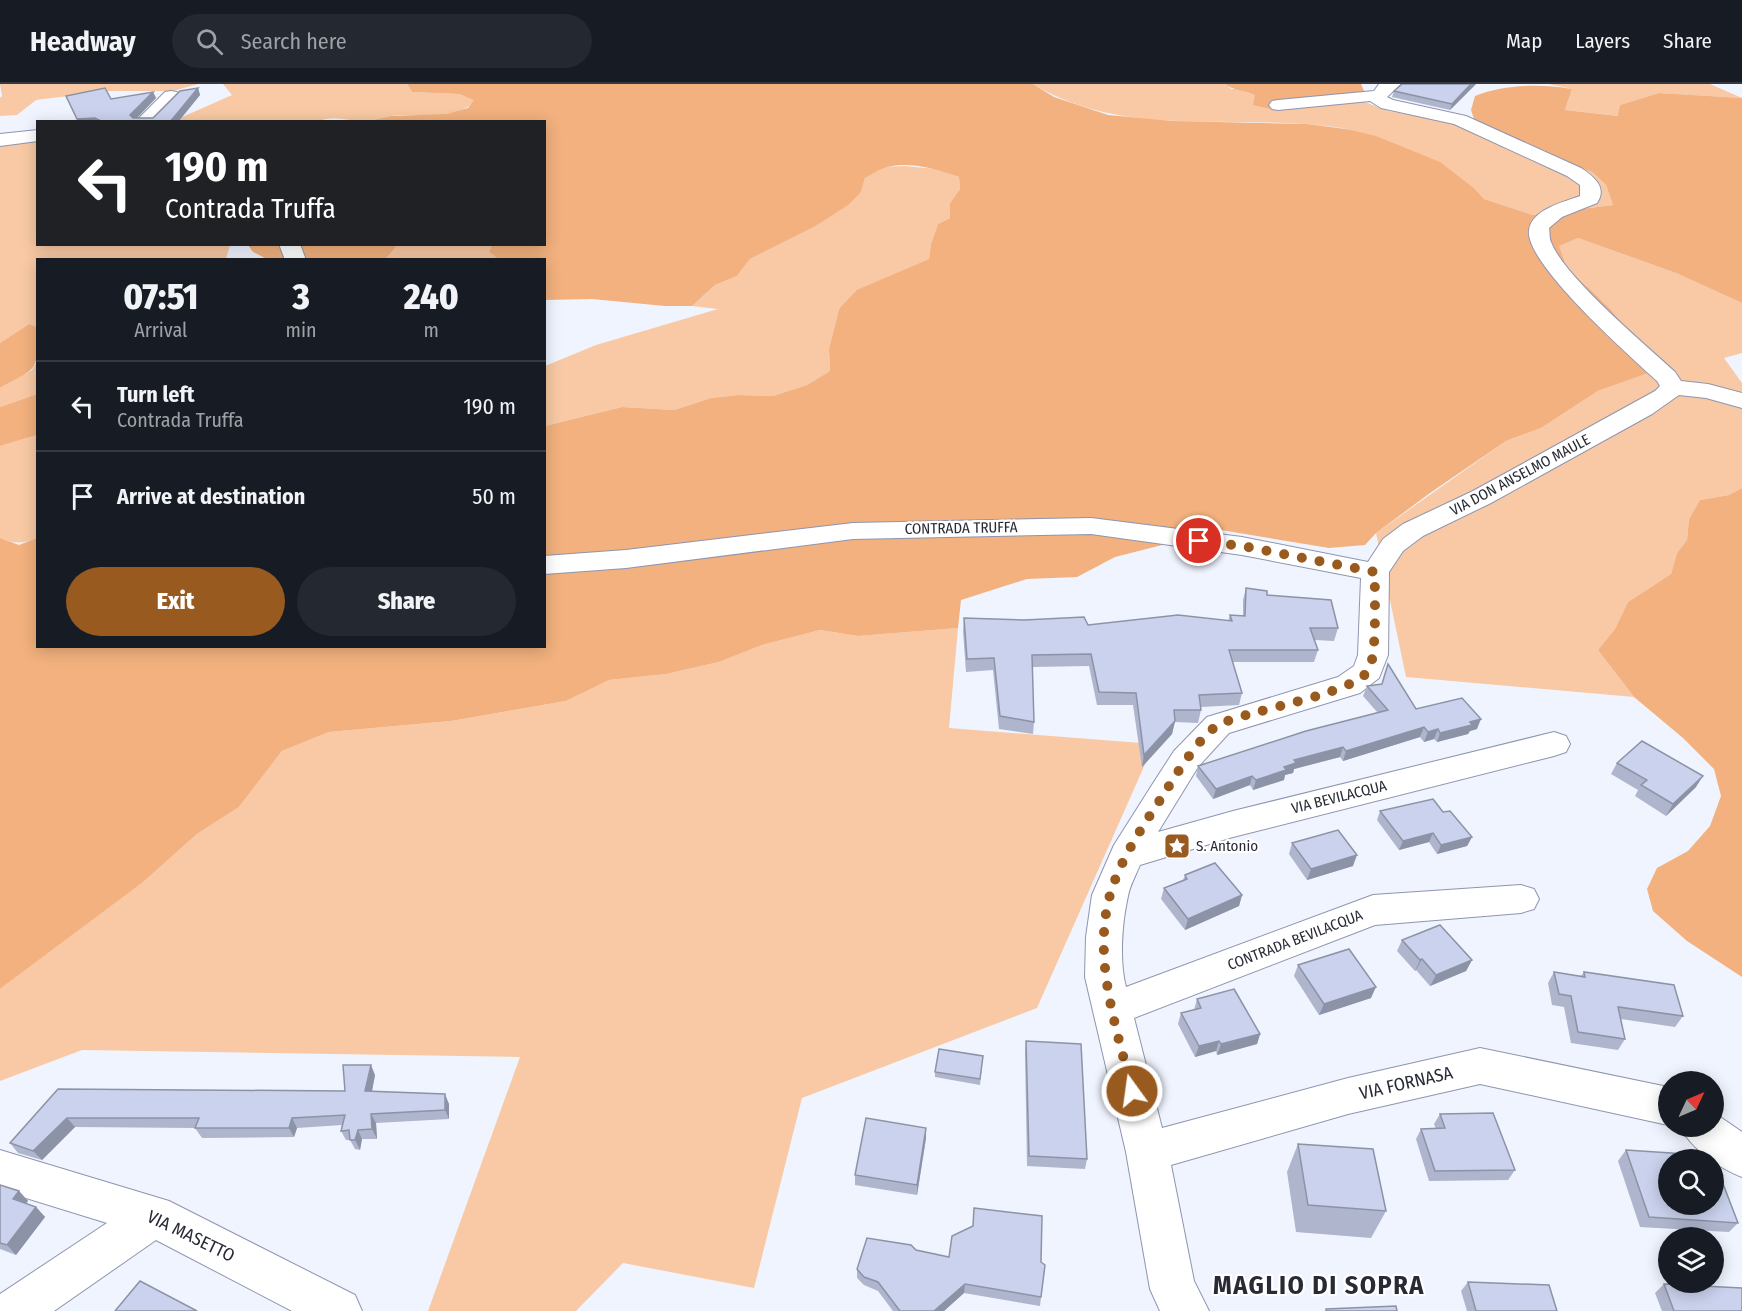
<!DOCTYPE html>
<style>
:root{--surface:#171b24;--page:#242831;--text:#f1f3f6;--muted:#9ea1a6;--line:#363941;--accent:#985a1f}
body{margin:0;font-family:"Fira Sans Condensed",sans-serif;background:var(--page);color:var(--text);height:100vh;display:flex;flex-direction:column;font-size:22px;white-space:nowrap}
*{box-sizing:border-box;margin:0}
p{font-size:20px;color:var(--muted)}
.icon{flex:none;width:33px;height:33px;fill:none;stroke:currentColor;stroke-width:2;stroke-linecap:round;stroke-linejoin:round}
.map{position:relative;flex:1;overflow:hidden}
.side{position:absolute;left:36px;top:174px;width:510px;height:390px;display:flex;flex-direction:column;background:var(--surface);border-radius:0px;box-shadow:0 3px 15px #0003}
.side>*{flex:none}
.guide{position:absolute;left:36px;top:36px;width:510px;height:126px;border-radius:0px;box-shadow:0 3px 15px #0003;background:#202124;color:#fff;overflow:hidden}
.needle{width:39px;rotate:46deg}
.fabs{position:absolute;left:1658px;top:987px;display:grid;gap:12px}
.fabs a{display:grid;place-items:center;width:66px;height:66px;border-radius:50%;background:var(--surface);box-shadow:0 3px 15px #0003;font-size:30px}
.pin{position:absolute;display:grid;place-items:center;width:51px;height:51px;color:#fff;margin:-26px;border:3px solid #fff;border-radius:50%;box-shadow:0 2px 6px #0007}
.me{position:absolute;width:66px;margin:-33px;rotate:346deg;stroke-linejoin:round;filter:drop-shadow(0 0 4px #0008)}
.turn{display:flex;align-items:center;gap:21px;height:126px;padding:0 30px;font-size:27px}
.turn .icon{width:78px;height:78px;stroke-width:2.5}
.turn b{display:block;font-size:42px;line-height:51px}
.eta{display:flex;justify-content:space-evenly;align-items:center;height:102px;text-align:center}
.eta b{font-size:36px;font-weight:800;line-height:42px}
.primary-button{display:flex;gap:12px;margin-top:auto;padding:12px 30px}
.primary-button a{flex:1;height:69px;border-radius:36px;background:var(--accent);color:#fff;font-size:24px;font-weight:800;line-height:69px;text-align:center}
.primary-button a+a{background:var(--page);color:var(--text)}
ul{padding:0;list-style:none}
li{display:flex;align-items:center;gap:18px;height:90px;padding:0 30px;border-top:2px solid var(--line)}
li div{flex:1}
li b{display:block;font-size:22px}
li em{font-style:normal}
header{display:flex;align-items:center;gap:36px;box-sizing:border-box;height:84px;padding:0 30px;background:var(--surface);border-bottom:2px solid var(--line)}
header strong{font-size:28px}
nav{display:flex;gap:33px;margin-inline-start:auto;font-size:21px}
.search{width:420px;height:54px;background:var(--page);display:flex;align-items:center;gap:15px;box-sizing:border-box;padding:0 21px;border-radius:33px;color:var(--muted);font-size:22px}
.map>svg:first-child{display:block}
.green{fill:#f8c9a4}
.forest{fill:#f2b17e}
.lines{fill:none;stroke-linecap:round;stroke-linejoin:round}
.minor-casing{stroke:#8e95af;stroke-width:2}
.minor{fill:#fff;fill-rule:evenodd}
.wall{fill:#aeb5cc}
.shaded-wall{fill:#8d93a6}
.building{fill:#cad2ed;stroke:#8d93a6;stroke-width:1.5}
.route{stroke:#985a1f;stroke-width:10;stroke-dasharray:0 18}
.labels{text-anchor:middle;stroke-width:4.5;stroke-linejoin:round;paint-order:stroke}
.street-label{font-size:15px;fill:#282b36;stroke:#fff}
.poi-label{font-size:15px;fill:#282b36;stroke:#fff;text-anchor:start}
.near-street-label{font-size:18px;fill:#282b36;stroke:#fff}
.near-district-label{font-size:26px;font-weight:bold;letter-spacing:1.5px;fill:#282b36;stroke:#fff}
</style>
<header>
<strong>Headway</strong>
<div class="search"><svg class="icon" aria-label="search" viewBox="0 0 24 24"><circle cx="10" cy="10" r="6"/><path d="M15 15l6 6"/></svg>Search here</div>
<nav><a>Map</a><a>Layers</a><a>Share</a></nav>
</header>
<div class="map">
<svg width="1742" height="1227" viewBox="0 0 1742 1227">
<rect width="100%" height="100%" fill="#f0f4ff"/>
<!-- green -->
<g class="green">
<polygon points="0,0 198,0 173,7 109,7 36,16 17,31 0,32 0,14 2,12"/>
<path d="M223 0H407L412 8 459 10 475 16C457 39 416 28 391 32 381 34 373 37 363 37 347 37 332 30 318 38H171L232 11Z"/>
<path d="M1033 0H1225L1231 5H1245L1289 22 1357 15 1388 27 1491 45 1566 79 1592 88 1606 101 1613 121 1533 131 1484 115 1475 105C1445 91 1414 77 1384 62 1371 56 1356 46 1342 44 1239 28 1128 57 1033 0Z"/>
<polygon points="1549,0 1710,0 1742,14 1659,9 1620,21 1619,32 1565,26 1572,5"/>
<polygon points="37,56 38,160 230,161 226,175 38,176 37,243 29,240 0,259 0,58"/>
<polygon points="904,82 937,85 959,93 960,105 950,119 950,134 938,140 931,160 929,175 870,201 839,225 829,265 830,287 807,301 773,312 738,311 711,314 674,326 622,323 545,342 545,282 596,261 718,225 692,222 715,201 737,192 750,175 814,143 861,108 865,94 885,83"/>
<polygon points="1578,154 1676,189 1742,219 1742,269 1724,274 1742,299 1742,404 1729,411 1700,416 1689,435 1687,456 1677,469 1671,490 1628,518 1615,545 1598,566 1634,613 1406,593 1376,449 1506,357 1541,344 1598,307 1647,289 1586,201 1566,182 1558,162"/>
<polygon points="397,160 492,161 489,168 498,175 385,176"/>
<polygon points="37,278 37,310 0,323 0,304 32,286"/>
<path d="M37 351V454C22 460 15 460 0 454V362Z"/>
<polygon points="958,544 949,644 1154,660 1037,924 802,1014 754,1204 623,1179 576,1227 428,1227 520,973 82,966 0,997 0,905 142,799 197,750 239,723 282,667 329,648 451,637 566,617 609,596 666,590 719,578 762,561 820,546 858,552"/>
</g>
<!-- forest -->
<g class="forest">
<path d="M407 0H1033L1054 13 1108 31 1172 37 1307 40 1346 45 1376 52 1440 78 1475 105 1484 115 1533 131 1613 121 1606 101 1592 88 1566 79 1475 38 1471 26 1475 12C1505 0 1540 0 1572 5L1565 26 1618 32 1620 21 1659 9 1742 14V219L1676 189 1578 154 1559 162 1566 182 1610 225 1634 255 1648 289 1598 307 1541 344 1506 357 1430 409 1376 449 1365 461 1329 464 1221 446 1115 473 1077 493 1027 495 961 516 958 544 858 552 820 546 762 561 719 578 666 590 609 596 566 617 451 637 329 648 282 667 239 723 197 750 142 799 0 905V454L19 461 37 454 38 562H544L545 342 622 323 674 326 711 314 738 311 773 312 807 301 830 287 829 265 839 225 857 206 929 175 931 160 938 140 950 134V119L960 105 959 93C937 85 910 77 887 83 879 85 872 91 865 94L861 108 848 121 814 143 750 175 737 192 715 201 692 222H665L592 215 545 216 544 176 498 175 489 168 492 161 544 160V38L369 37 391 32 447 30 468 24 474 16 459 10 412 8Z"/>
<path d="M1225 0H1361L1365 9 1271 25 1253 21 1255 11C1244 5 1233 7 1225 0Z"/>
<polygon points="248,161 397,161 385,176 267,175 253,168"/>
<path d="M29 240 37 243C38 289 39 282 0 304V259Z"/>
<polygon points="37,310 37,351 0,362 0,323"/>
<polygon points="1742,404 1742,893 1687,857 1653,827 1647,805 1657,784 1688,767 1710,742 1721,712 1714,685 1683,654 1634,613 1598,566 1615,545 1628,518 1671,490 1677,469 1687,456 1689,435 1700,416 1729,411"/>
</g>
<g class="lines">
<defs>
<g id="minor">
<path d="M1379 0H1401L1387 13 1393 16 1466 32 1581 84C1593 92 1608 103 1597 119L1562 133 1549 144C1550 148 1549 154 1551 158 1565 194 1645 260 1675 288L1681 297 1708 300 1742 309V324L1706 314 1679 311 1652 330 1491 419 1423 452 1403 467 1389 488 1388 571 1379 594 1360 609 1229 649 1198 683 1158 748 1233 727 1554 648 1566 652 1570 660 1566 668 1554 672 1233 753 1140 781C1136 791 1130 801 1128 812 1122 839 1119 876 1126 903L1373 811 1521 801 1534 805 1539 815 1534 825 1521 829 1375 841 1134 934 1162 1044 1348 994 1480 964 1668 1003V1041L1480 1000 1348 1030 1171 1081 1194 1197 1209 1227H1160L1150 1205 1126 1068 1085 893 1086 853 1092 811 1114 761 1152 701 1174 667 1207 633 1338 593 1354 582 1358 571 1361 494 1242 471 1091 450 853 455 626 484 544 490V472L626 466 853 439 1091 434 1242 453 1368 478 1383 455 1403 440 1473 407 1655 307 1660 302 1657 297C1631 273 1524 179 1529 146 1532 125 1564 118 1580 112V101L1567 92 1454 40 1381 24 1370 17 1278 26 1272 25 1269 21 1272 17 1278 16 1374 7Z"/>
<polygon points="171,7 177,8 180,12 155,38 135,38 165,8"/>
<polygon points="38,46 38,57 0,62 0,50"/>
<polygon points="279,160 300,160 306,176 285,176"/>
<path d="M1713 1028 1742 1048V1093C1719 1084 1691 1065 1680 1042H1713Z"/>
<polygon points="0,1066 169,1117 355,1211 362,1227 292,1227 156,1156 54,1227 0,1227 0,1210 107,1139 0,1106"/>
</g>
</defs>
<!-- minor casing -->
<use href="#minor" class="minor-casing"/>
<!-- minor -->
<use href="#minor" class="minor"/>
</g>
<!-- wall -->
<g class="wall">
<polygon points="1401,0 1476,0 1450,26 1392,13 1394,7"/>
<polygon points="198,4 200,11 178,38 78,38 66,12 111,15 153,8 156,14 137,34 153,34"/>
<polygon points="1246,504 1267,511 1338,544 1334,557 1315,556 1318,566 1314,578 1232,578 1242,609 1239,621 1201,623 1201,626 1198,639 1175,638 1172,650 1142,683 1133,621 1097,621 1089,582 1032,583 1034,638 1033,650 999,645 993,586 966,588 963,547 964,534 1088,541 1228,537 1230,531 1243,532 1243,516"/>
<polygon points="1367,602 1416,625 1477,645 1470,647 1468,650 1437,658 1434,655 1424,658 1420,653 1343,677 1340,673 1294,685 1293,689 1285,691 1284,696 1253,706 1250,701 1213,715 1196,692 1198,682 1378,629 1363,612"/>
<polygon points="1617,679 1696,703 1666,732 1635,712 1638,706 1611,690"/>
<polygon points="1380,727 1443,728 1472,753 1467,762 1437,770 1429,758 1399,766 1377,736"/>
<polygon points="1292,759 1353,782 1307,796 1289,770"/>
<polygon points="1185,791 1242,811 1239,822 1185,846 1161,815 1164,804 1183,796"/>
<polygon points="1402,856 1472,876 1466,887 1430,902 1416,886 1415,887 1397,867"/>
<polygon points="1298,881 1371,914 1319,931 1294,892"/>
<polygon points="1554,888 1581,892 1584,888 1683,932 1675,943 1621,935 1625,955 1618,966 1571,959 1564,923 1552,921 1548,899"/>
<polygon points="1197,915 1260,950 1257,960 1217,971 1216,967 1195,973 1178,940 1181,929 1194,926"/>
<polygon points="1026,957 1087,1075 1085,1085 1027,1082 1025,968"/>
<polygon points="983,972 980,1001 935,993 935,988"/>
<polygon points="375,991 372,1007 449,1020 449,1035 376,1039 377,1055 362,1055 360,1066 355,1065 350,1056 346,1056 341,1047 342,1041 297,1044 294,1053 202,1054 195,1044 75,1043 42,1076 18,1069 10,1059 58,1005 345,1007"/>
<polygon points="1440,1030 1515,1086 1508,1096 1429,1097 1416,1055 1421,1045 1436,1045 1434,1040"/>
<polygon points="926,1054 917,1111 855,1101 855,1091"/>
<polygon points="1298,1060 1386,1127 1371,1154 1296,1148 1287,1088"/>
<polygon points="1626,1066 1668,1076 1738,1139 1729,1148 1640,1143 1618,1077"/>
<polygon points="0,1101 19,1107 28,1117 26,1119 36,1123 45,1133 16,1171 0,1165"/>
<polygon points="974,1124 1041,1213 1040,1222 964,1209 944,1227 893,1227 878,1207 864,1201 857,1194 857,1185 916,1166 949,1173 973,1142"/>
<polygon points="1468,1198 1557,1227 1467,1227 1461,1207"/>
<polygon points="1664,1200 1742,1227 1662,1227 1655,1209"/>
</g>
<!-- shaded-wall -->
<g class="shaded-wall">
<polygon points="1471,0 1476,0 1450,26 1452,20"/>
<polygon points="198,4 200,11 178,38 170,38"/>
<polygon points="153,8 156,14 133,38 130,31"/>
<polygon points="95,34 97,38 78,38 77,35"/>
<polygon points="1481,635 1477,645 1470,647 1468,650 1437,658 1440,649 1470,638"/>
<polygon points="1175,637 1172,650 1142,683 1144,671"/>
<polygon points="1424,643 1420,653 1343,677 1346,667"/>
<polygon points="1438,645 1434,655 1424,658 1428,648"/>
<polygon points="1343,663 1340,673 1294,685 1293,689 1285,691 1284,696 1253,706 1256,696 1284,683 1294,676"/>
<polygon points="1252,692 1250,701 1213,715 1216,705"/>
<polygon points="1703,692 1696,703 1666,732 1673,720"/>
<polygon points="1433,749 1429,758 1399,766 1403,757"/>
<polygon points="1472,753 1467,762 1437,770 1441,761"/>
<polygon points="1357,771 1353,782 1307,796 1311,785"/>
<polygon points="1242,811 1239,822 1185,846 1188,835"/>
<polygon points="1422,875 1416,886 1415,887 1420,876"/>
<polygon points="1472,876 1466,887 1430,902 1436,891"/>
<polygon points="1376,903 1371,914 1319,931 1324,920"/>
<polygon points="1260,950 1257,960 1217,971 1221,960"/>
<polygon points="1219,957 1216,967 1195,973 1199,962"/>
<polygon points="371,981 375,991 370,1017 365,1007"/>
<polygon points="445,1010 449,1020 449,1035 445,1026"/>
<polygon points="371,1030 376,1039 377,1055 372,1045"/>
<polygon points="67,1034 75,1043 42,1076 33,1067"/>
<polygon points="292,1034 297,1044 294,1053 289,1044"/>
<polygon points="926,1044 926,1054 917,1111 917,1101"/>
<polygon points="358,1046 362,1055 360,1066 355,1056"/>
<polygon points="19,1107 28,1117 22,1125 13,1115"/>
<polygon points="36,1123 45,1133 16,1171 7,1161"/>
<polygon points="965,1200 964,1209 944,1227 934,1227"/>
</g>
<!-- building -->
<g class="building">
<polygon points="1402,0 1471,0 1452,20 1394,7"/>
<polygon points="105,4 111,15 153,8 130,31 133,34 153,34 180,7 198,4 170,38 103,38 95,34 77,35 66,12"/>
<polygon points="1246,504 1267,507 1267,511 1331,516 1338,544 1310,544 1318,566 1229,566 1242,609 1199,611 1201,626 1174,626 1175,637 1144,671 1136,609 1099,608 1091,570 1032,571 1034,638 1000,632 994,574 967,575 964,534 1024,536 1084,533 1088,541 1178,531 1232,537 1230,531 1245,532"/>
<polygon points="1388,580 1416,625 1462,614 1481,635 1470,638 1472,641 1440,649 1438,645 1428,648 1424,643 1346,667 1343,663 1294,676 1296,679 1284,683 1286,686 1256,696 1252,692 1216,705 1198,682 1306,647 1388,626 1367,602 1382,600"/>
<polygon points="1642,657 1703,692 1673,720 1641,701 1647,696 1617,679"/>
<polygon points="1433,715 1443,728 1450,727 1472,753 1441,761 1433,749 1403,757 1380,727"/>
<polygon points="1338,746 1357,771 1311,785 1292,759"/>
<polygon points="1215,779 1242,811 1188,835 1164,804 1187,795 1185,791"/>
<polygon points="1440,841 1472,876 1436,891 1422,875 1420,876 1402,856"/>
<polygon points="1349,865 1376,903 1324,920 1298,881"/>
<polygon points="1554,888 1585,893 1584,888 1674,901 1683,932 1618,923 1625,955 1578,948 1571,912 1559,910"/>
<polygon points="1234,905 1260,950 1221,960 1219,957 1199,962 1181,929 1201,924 1197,915"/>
<polygon points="1026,957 1081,960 1087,1075 1029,1072"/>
<polygon points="939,965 983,972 980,995 935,988"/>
<polygon points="343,981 371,981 365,1007 445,1010 445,1026 371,1030 372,1045 358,1046 355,1056 350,1056 349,1046 341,1047 345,1031 292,1034 289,1044 195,1044 199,1034 67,1034 33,1067 10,1059 58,1005 345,1007"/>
<polygon points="1493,1029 1515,1086 1435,1087 1421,1045 1445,1044 1440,1030"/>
<polygon points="866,1034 926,1044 917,1101 855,1091"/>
<polygon points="1298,1060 1373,1065 1386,1127 1308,1121"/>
<polygon points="1626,1066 1686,1070 1688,1076 1668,1076 1668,1120 1713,1120 1713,1091 1720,1092 1738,1139 1649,1133"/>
<polygon points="0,1101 19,1107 13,1115 36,1123 7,1161 0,1159"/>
<polygon points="974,1124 1042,1132 1041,1178 1045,1181 1041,1213 965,1200 934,1227 900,1227 878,1198 864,1193 857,1185 867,1154 911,1161 916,1166 949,1173 952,1152 973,1142"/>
<polygon points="140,1197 197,1227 115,1227"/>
<polygon points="1468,1198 1549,1201 1557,1227 1476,1227"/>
<polygon points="1664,1200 1742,1204 1742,1227 1674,1227"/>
<polygon points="1396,1222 1397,1227 1326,1227 1326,1225"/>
</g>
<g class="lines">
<!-- route -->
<path class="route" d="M1132 1007C1117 945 1092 875 1110 811 1121 773 1145 739 1166 707 1176 690 1203 648 1220 640 1250 626 1353 610 1368 587 1378 573 1374 507 1375 488L1242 462 1199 457"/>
</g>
<!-- icons -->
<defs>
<symbol id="sight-square" viewBox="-11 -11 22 22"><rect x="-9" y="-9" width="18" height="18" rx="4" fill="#985a1f" stroke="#fff"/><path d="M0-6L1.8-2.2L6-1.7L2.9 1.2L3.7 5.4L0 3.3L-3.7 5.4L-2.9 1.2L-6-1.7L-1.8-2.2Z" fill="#fff"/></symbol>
</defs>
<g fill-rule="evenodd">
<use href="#sight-square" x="1162" y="747" width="30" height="30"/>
</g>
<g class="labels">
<!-- street labels -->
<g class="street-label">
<text transform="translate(1520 391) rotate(-28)" y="5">VIA DON ANSELMO MAULE</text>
<text transform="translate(961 444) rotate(-1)" y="5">CONTRADA TRUFFA</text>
<text transform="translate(1339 713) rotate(-14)" y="5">VIA BEVILACQUA</text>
<text transform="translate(1295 856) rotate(-21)" y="5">CONTRADA BEVILACQUA</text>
</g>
<!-- poi labels -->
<g class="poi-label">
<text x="1196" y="767">S. Antonio</text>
</g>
<!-- near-street labels -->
<g class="near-street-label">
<text transform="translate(1406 999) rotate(-13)" y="6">VIA FORNASA</text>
<text transform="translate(191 1152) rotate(26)" y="6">VIA MASETTO</text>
</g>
<!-- near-district labels -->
<g class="near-district-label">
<text x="1319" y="1210">MAGLIO DI SOPRA</text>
</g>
</g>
</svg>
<div class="fabs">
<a><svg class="needle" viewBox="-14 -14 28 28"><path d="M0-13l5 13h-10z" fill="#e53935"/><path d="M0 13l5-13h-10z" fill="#9ea1a6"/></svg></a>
<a><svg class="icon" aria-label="search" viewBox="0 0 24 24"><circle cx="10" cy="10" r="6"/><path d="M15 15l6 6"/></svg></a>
<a><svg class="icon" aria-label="layers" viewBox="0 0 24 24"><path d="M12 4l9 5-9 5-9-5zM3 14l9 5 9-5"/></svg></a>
</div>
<div class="pin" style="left:1199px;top:457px;background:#d93025"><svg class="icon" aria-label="arrive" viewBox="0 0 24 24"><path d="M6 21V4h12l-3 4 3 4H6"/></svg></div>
<svg class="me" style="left:1132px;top:1007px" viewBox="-20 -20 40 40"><circle r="17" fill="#985a1f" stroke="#fff" stroke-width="3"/><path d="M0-11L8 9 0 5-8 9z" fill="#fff"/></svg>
<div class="guide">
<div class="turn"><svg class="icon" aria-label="left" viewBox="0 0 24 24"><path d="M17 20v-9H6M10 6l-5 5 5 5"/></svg><div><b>190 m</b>Contrada Truffa</div></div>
</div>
<section class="side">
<div class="eta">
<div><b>07:51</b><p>Arrival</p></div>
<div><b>3</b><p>min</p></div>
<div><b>240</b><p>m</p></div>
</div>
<ul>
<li><svg class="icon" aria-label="left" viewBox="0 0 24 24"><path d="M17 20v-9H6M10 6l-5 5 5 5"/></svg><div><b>Turn left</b><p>Contrada Truffa</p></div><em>190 m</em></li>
<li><svg class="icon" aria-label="arrive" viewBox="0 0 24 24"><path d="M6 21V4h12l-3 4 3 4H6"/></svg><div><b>Arrive at destination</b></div><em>50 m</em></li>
</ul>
<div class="primary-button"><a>Exit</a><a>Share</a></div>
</section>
</div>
